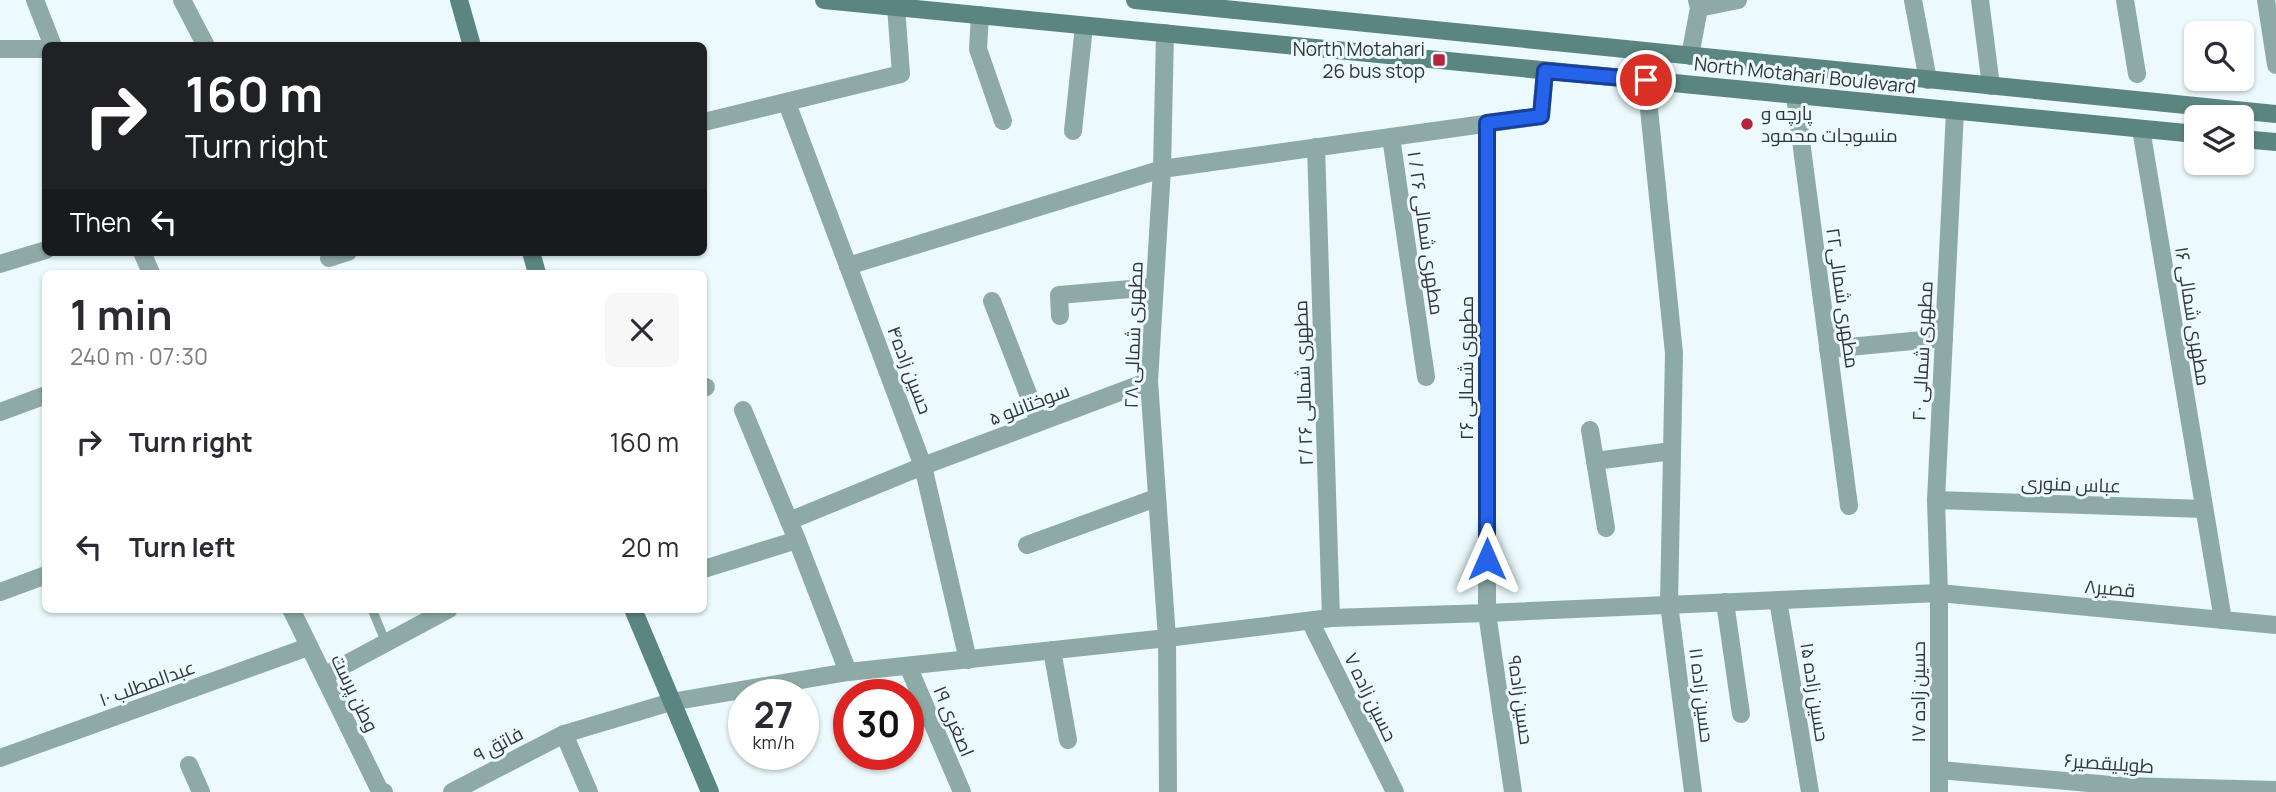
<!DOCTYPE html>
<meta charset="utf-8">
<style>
:root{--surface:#fff;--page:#f7f7f7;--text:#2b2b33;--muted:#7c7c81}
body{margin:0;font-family:Manrope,Cairo,sans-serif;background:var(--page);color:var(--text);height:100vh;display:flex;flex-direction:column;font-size:26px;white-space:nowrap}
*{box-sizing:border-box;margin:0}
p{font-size:23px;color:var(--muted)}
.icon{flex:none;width:38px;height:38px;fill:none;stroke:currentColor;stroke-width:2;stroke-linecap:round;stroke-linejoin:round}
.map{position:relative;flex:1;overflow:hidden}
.details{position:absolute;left:42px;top:270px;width:665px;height:343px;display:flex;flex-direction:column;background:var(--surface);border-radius:10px;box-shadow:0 2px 5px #0004}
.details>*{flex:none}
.guide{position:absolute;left:42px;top:42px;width:665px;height:214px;border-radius:10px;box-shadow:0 2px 5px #0004;background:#202124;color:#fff;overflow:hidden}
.buttons{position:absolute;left:2184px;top:21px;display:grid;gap:14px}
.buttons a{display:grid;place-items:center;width:70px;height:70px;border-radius:10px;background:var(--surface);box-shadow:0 2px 5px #0004;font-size:35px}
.speed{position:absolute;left:728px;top:679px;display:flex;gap:14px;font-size:35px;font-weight:700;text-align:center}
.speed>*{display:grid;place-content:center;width:91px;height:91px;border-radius:50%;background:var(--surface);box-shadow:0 2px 5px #0004;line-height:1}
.speed small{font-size:18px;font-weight:400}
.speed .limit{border:10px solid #d22;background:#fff;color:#111}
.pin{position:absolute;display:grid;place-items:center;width:60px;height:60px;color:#fff;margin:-30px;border:4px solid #fff;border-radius:50%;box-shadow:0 2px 7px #0007}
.me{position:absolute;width:77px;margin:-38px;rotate:0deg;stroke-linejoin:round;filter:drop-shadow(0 0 5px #0008)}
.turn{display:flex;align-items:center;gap:24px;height:147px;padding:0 28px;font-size:32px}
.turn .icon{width:91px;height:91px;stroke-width:2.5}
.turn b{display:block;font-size:49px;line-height:60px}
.then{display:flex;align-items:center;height:66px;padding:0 28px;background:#0003;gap:14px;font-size:26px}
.round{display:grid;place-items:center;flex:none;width:74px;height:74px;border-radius:10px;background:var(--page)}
.headline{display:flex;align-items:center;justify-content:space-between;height:119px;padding:0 28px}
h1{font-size:42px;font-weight:700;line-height:52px}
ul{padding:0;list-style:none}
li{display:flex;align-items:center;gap:21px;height:105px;padding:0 28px}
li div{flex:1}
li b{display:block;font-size:26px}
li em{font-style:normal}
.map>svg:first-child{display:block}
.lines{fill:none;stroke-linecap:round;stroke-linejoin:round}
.lane{stroke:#8eaaa7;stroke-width:9}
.street{stroke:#8eaaa7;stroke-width:18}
.secondary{stroke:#5b8581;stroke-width:18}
.route-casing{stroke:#184099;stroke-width:18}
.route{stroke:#2563eb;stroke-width:12}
.poi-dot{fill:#b6243b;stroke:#ecf9fd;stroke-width:2.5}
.labels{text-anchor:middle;stroke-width:6;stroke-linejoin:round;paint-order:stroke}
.poi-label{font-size:19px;fill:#313638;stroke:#ecf9fd;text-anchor:end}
.street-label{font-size:19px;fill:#313638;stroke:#ecf9fd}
</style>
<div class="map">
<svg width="2276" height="792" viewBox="0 0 2276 792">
<rect width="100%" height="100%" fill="#ecf9fd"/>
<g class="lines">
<!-- lane -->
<polyline class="lane" points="372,609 386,643"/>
<!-- street -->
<g class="street">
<polyline points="35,0 53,46"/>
<polyline points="182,0 206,46"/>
<polyline points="1913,0 1928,80"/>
<polyline points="1980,0 1991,86"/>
<polyline points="2125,0 2137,74"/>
<polyline points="2266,0 2276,65"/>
<polyline points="1699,8 1738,0"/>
<polyline points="980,15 978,49 1003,121"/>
<polyline points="1165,33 1162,169 1149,381 1167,638 1168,792"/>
<polyline points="0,49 46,49"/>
<polyline points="1690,56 1699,8 1697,0"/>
<polyline points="1646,80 1674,353 1669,604 1693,792"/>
<polyline points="1795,95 1849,506"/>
<polyline points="787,103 923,466 968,660"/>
<polyline points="704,122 901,74 896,7"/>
<polyline points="1487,123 1487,613 1513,792"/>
<polyline points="2141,129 2223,620"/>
<polyline points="1073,131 1084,26"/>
<polyline points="1391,137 1426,377"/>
<polyline points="1316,147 1331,618"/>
<polyline points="142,252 151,273"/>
<polyline points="329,258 348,252"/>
<polyline points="0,264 46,250"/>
<polyline points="848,266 1162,169 1541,116 1545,71"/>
<polyline points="992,301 1039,422"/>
<polyline points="1060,316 1059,295 1154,287"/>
<polyline points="1828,349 1944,338"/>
<polyline points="704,388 706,387"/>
<polyline points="743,410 797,540 848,672"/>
<polyline points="0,412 46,395"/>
<polyline points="1590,430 1606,528"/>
<polyline points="1595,461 1672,451"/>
<polyline points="1936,500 2204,509"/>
<polyline points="789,521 923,466 1149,381"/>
<polyline points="1027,545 1156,498"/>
<polyline points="704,569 797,540"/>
<polyline points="0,592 46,575"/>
<polyline points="1778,600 1810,792"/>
<polyline points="1725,602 1741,714"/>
<polyline points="291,609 380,791 384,792"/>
<polyline points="1310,621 1395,792"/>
<polyline points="1052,650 1068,740"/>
<polyline points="908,666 962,792"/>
<polyline points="324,676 449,609"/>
<polyline points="564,734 589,792"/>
<polyline points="0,758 308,647"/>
<polyline points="189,765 201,792"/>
<polyline points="1939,770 2123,786 2276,790"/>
<polyline points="452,792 564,734 671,702 848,672 1167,638 1331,618 1487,613 1939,593 2276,625"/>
<polyline points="1939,792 1939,593 1936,500 1955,111"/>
</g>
<!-- secondary -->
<g class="secondary">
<polyline points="459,0 472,46"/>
<polyline points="824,0 2196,134"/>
<polyline points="1135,0 2276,114"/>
<polyline points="2242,139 2276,142"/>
<polyline points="531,252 537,273"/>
<polyline points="633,609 710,792"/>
</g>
</g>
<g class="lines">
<defs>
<polyline id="route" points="1487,559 1487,123 1541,116 1545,71 1646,80"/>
</defs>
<!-- route casing -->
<use href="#route" class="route-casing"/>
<!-- route -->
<use href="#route" class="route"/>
</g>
<!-- markers -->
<g class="poi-dot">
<rect x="1432" y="53" width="14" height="14" rx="3.5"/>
<circle cx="1747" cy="124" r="7"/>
</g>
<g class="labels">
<!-- poi labels -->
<g class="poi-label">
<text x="1425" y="56">North Motahari<tspan x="1425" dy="22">26 bus stop</tspan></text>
<text x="1761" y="120" text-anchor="start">پارچه و<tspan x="1761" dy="22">منسوجات محمود</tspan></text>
</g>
<!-- street labels -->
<g class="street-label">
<text transform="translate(1805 75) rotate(6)" y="7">North Motahari Boulevard</text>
<text transform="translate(1426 233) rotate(82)" y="7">مطهری شمالی ۲۶ / ۱</text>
<text transform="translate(1843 298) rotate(82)" y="7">مطهری شمالی۲۲</text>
<text transform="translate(2193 316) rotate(81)" y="7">مطهری شمالی ۱۶</text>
<text transform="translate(1133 335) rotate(-88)" y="7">مطهری شمالی ۲۸</text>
<text transform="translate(1922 351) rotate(-87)" y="7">مطهری شمالی ۲۰</text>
<text transform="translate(1466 368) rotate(-90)" y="7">مطهری شمالی ۲۶</text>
<text transform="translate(910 370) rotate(69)" y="7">حسین زاده۴</text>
<text transform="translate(1303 383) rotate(-92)" y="7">مطهری شمالی ۲۶ /۲</text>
<text transform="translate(1029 404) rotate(-21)" y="7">سوختانلو ۵</text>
<text transform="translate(2071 484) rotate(2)" y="7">عباس منوری</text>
<text transform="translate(2110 588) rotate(5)" y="7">قصیر۸</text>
<text transform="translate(147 683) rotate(-20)" y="7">عبدالمطلب ۱۰</text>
<text transform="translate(1815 692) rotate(81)" y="7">حسین زاده ۱۵</text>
<text transform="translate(1918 692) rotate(-90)" y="7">حسین زاده ۱۷</text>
<text transform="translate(355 693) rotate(64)" y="7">وطن پرست</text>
<text transform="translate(1702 695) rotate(83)" y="7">حسین زاده ۱۱</text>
<text transform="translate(1371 697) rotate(64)" y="7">حسین زاده ۷</text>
<text transform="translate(1521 700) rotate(82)" y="7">حسین زاده۹</text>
<text transform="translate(954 721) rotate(67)" y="7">اصغری ۱۹</text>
<text transform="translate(498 744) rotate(-28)" y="7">فاتق ۹</text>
<text transform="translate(2109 763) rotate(4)" y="7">طویلیقصیر۶</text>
</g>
</g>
</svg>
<div class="buttons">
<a><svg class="icon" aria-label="search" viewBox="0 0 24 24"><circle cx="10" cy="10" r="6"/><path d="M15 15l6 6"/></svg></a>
<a><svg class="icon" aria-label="layers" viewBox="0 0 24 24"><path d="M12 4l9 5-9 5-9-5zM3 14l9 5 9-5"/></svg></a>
</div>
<div class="speed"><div>27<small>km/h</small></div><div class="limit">30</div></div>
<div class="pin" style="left:1646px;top:80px;background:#d93025"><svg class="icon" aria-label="arrive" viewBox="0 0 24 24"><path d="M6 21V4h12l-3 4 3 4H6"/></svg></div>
<svg class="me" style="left:1487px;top:559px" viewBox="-20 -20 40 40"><path d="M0-17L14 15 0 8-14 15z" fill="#2563eb" stroke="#fff" stroke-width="4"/></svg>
<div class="guide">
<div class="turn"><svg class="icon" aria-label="right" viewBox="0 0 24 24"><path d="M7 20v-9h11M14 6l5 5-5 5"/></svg><div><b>160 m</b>Turn right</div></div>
<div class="then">Then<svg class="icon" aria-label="left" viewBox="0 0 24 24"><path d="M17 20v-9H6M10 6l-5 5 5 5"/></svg></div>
</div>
<section class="details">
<div class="headline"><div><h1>1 min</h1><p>240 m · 07:30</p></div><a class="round"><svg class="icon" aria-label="close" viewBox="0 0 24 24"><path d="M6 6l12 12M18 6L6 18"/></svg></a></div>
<ul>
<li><svg class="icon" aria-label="right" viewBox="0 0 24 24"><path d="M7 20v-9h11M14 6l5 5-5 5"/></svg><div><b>Turn right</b></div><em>160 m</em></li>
<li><svg class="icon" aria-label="left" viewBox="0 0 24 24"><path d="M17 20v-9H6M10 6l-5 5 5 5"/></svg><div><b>Turn left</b></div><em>20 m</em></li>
</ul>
</section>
</div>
